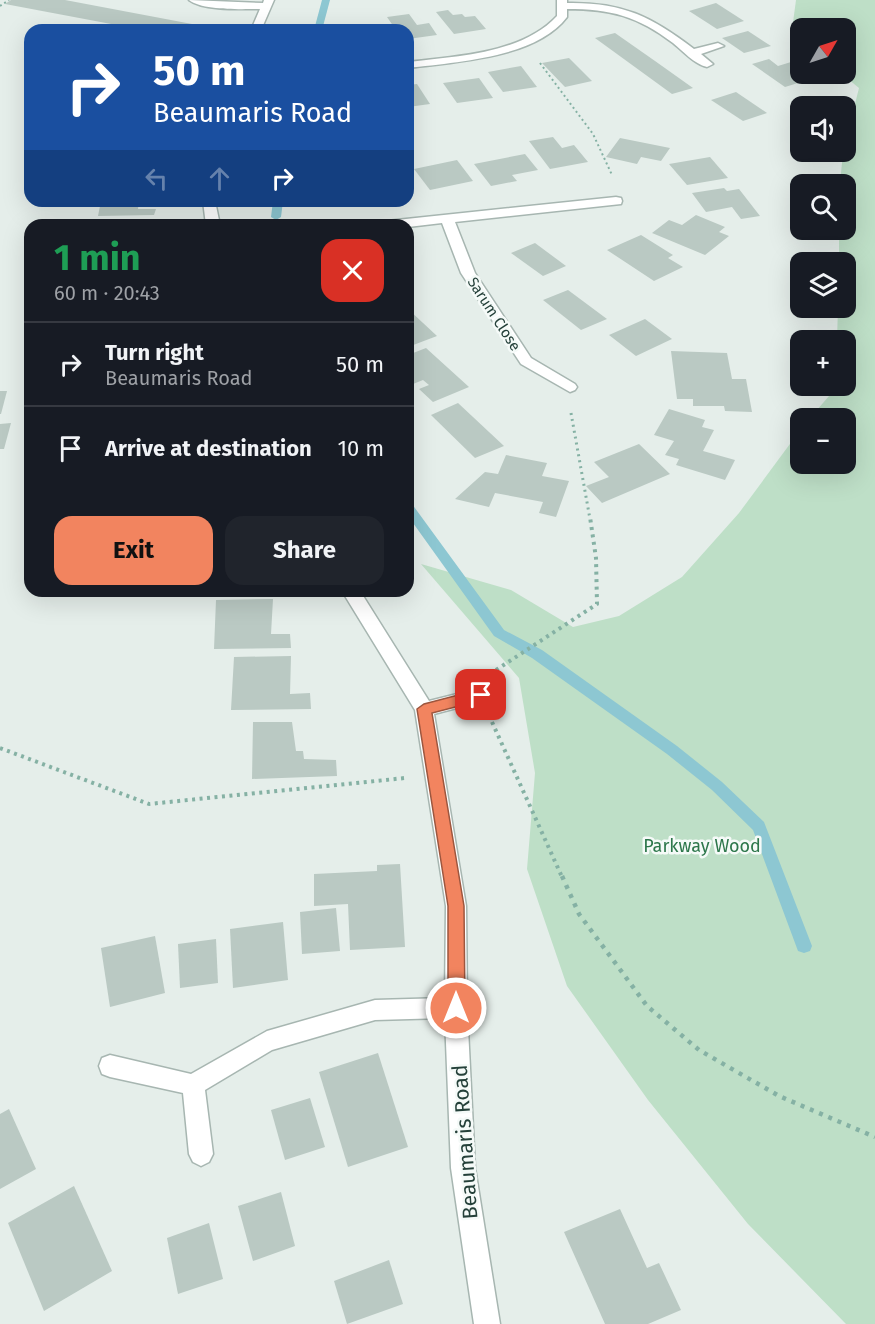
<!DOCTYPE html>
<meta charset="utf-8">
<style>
:root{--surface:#171b24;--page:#20242c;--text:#f1f3f6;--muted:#9ea1a6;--line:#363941;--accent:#f2845f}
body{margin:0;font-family:"Fira Sans",sans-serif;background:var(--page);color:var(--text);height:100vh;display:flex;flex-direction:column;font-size:22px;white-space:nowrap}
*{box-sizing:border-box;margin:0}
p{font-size:20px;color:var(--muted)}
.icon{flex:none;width:33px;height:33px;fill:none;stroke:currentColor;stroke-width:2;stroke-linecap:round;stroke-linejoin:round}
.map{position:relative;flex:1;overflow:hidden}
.panel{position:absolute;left:24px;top:219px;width:390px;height:378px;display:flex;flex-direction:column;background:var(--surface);border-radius:18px;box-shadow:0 6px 24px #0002}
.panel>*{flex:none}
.banner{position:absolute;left:24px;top:24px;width:390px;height:183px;border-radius:18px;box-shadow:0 6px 24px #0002;background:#1a4fa0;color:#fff;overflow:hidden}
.needle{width:39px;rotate:51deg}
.fabs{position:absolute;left:790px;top:18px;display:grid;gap:12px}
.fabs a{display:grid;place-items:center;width:66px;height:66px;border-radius:12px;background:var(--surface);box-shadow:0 6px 24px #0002;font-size:30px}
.pin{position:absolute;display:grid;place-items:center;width:51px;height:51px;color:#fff;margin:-26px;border-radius:12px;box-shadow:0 3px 9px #0006}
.me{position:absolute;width:66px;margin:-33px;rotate:0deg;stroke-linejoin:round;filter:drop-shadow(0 0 4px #0008)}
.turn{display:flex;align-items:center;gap:21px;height:126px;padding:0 30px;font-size:27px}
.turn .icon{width:78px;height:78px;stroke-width:2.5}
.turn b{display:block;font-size:42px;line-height:51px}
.lanes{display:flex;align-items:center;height:57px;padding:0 30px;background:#0003;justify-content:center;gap:30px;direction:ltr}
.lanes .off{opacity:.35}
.round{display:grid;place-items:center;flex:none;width:63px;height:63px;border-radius:18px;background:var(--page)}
.headline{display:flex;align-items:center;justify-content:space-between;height:102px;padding:0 30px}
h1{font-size:36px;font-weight:700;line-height:45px;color:#1e9e55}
.action{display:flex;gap:12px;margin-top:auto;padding:12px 30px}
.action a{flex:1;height:69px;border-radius:18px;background:var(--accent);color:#111;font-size:24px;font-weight:700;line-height:69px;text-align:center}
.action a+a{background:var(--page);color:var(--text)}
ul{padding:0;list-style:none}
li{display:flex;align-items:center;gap:18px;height:84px;padding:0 30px;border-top:2px solid var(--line)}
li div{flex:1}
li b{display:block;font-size:22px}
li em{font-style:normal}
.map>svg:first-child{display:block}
.green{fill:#bedfc7}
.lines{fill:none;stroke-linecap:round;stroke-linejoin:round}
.stream{fill:#8dc7d2;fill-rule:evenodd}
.building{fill:#bac9c3}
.minor-casing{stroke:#a7b6b1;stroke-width:3}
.path-far3{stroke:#85b1a4;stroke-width:2;stroke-dasharray:2 3;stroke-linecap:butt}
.path-far2{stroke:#85b1a4;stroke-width:3;stroke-dasharray:2 4;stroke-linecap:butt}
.path-far1{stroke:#85b1a4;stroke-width:4;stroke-dasharray:3 4.5;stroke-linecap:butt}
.path{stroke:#85b1a4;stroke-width:4.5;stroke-dasharray:4 6;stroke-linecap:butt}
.minor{fill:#fff;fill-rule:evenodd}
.route{fill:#f2845f;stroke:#9d563e;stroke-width:1.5}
.labels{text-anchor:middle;stroke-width:5;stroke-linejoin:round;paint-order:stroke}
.far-street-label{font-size:15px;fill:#244039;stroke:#f5faf8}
.park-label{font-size:18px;fill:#2d774b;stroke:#f5faf8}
.near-street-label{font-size:21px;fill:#244039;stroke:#f5faf8}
</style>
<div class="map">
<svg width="875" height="1324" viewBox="0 0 875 1324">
<rect width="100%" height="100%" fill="#e5eeea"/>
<!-- green -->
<polygon class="green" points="796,0 875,0 875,1324 846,1324 748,1224 648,1100 567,986 527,869 535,773 519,678 421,564 511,590 573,627 619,616 682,577 739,513 801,429 801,464 846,464 846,418 810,418 829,396 831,386 846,386 846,340 837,340 838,308 846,308 846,262 839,262 839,230 846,230 846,184 840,184 843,152 846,152 846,140 859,88 842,74 846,74 846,28 801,28 801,38 792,30"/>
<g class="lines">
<!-- stream -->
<g class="stream">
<polygon points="322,0 330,0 322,30 314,30"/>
<polygon points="273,201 283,201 281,217 276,220 271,217"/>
<polygon points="408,503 412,504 504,630 542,650 677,746 722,782 764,822 812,946 810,951 804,953 798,951 753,830 712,790 667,754 532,658 494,636 408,516"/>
</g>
</g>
<!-- building -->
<g class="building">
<polygon points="11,0 65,0 192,24 185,30 143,30 5,4"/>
<polygon points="716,3 744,21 717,29 689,11"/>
<polygon points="448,10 453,15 462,14 465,17 475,16 486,29 454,34 436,12"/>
<polygon points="409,14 417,25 429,23 437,35 408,39 408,30 396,30 387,17"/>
<polygon points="748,31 771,46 744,53 722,38"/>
<polygon points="615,33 655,61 693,88 672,94 595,38"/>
<polygon points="569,58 592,81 565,87 542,63"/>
<polygon points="769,59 778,66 791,62 801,69 801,74 807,74 814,78 785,87 752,64"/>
<polygon points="521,66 537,87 503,92 488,72"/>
<polygon points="479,78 493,98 457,103 443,83"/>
<polygon points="417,84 430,104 408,107 408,85"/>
<polygon points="736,92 767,113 743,121 711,100"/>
<polygon points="553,137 562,148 574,145 588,162 550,169 529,141"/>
<polygon points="620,138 670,148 661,161 641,157 637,164 606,157"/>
<polygon points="525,154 538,170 512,175 517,181 491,186 474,164"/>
<polygon points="710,157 728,178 687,185 669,164"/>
<polygon points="457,160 473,181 430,190 414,169"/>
<polygon points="724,188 727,191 739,189 760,216 741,219 732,207 706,212 692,193"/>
<polygon points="101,201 139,201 138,209 156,209 154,215 98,216"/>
<polygon points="696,215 725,227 719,232 729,236 705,255 652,233 669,220 682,225"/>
<polygon points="137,221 136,225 95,225 95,222"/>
<polygon points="641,235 673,255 668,258 683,267 654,281 607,250"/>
<polygon points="535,243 566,266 543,276 511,253"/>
<polygon points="568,290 607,319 581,330 543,300"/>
<polygon points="408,309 437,336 408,347"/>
<polygon points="645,319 672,339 636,356 609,335"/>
<polygon points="426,348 469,387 433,402 419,389 429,385 423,380 408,386 408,355"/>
<polygon points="671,351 727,353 732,379 746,379 752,412 725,411 724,406 693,406 693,399 677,399"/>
<polygon points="0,391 7,391 1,414 0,414"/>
<polygon points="458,403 504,446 475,458 431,415"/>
<polygon points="669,409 705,420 702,427 714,430 703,451 735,460 725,480 676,465 679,459 665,455 674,441 654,435"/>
<polygon points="11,423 4,449 0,449 0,424"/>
<polygon points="639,444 670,474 602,503 586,486 609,477 594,462"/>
<polygon points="506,455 547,463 542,476 569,481 556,517 539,513 543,502 495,493 489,507 455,499 485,472 498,474"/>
<polygon points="273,599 271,634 290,634 291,648 214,649 216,600"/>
<polygon points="291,656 290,694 310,693 311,709 231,710 234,657"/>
<polygon points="253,722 292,722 296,751 303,751 304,759 336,760 337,776 252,779"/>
<polygon points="400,864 405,947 350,950 348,904 314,906 314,874 377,871 377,865"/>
<polygon points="336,908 340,951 302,954 300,912"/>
<polygon points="283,922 288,980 233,988 230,929"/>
<polygon points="155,936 165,993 110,1007 101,948"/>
<polygon points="216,939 218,983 180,988 178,944"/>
<polygon points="378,1053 408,1147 348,1167 319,1072"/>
<polygon points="310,1098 325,1147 285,1160 271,1110"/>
<polygon points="9,1109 36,1169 0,1189 0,1114"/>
<polygon points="74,1186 112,1271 44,1311 8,1223"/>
<polygon points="281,1192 295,1246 253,1261 238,1206"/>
<polygon points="620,1209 647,1268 659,1263 681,1310 648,1324 605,1324 564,1232"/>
<polygon points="209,1223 223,1279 178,1294 167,1238"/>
<polygon points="389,1260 403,1304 347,1324 334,1281"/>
</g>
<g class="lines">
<defs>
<g id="minor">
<path d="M189 0 263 3 264 0H274L261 30H251L260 9C242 9 203 11 189 0Z"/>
<path d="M557 0H567V3C622 2 651 16 694 49L718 43 724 46 701 54 713 64 707 67C694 64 683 51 673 43 637 16 611 9 567 9V17C536 58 457 62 408 68V62C456 56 522 54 557 16Z"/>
<polygon points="616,197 621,198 622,201 621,204 455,222 475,273 531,358 575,384 577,387 575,390 570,392 521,364 461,273 442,223 408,227 380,225 387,221"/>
<polygon points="203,201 215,201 220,225 206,225"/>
<polygon points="342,591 360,591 429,701 481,688 487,690 490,695 487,700 434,714 466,906 467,1008 475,1168 500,1324 474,1324 451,1168 445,1018 375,1020 272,1050 205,1090 213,1154 209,1162 201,1166 193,1162 189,1154 183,1093 110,1077 102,1074 99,1066 102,1058 110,1055 191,1074 267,1031 375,1000 445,998 446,906 415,710"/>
</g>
</defs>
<!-- minor casing -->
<use href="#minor" class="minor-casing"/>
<!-- path-far3 -->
<g class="path-far3">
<polyline points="0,6 9,0"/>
<polyline points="540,63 593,134 612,175"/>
</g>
<!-- path-far2 -->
<polyline class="path-far2" points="571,413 590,519"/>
<!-- path-far1 -->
<g class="path-far1">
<polyline points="496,670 597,604 596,558 590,517"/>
<polyline points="492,722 562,877"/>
<polyline points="0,748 149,804 405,778"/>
</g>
<!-- path -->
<polyline class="path" points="562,876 579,914 647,1006 699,1050 779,1096 875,1137"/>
<!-- minor -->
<use href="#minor" class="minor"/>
</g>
<!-- route -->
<polygon class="route" points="481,689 488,695 486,699 432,713 464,906 465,1008 462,1013 456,1015 450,1013 448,1008 448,906 417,709 424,704"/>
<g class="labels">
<!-- far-street labels -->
<g class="far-street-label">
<text transform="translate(494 314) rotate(57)" y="5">Sarum Close</text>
</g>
<!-- park labels -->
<g class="park-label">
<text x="702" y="852">Parkway Wood</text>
</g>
<!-- near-street labels -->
<g class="near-street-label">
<text transform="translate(465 1142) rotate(-94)" y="7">Beaumaris Road</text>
</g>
</g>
</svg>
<div class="fabs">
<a><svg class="needle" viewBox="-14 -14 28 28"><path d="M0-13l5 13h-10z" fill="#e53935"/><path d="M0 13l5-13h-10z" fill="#9ea1a6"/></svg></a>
<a><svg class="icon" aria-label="sound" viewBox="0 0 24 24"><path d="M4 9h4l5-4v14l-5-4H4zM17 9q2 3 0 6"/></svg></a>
<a><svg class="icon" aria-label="search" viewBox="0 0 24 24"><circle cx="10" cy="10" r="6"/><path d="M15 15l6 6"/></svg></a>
<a><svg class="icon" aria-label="layers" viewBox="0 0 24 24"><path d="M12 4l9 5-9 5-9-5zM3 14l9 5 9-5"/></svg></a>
<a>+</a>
<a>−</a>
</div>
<div class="pin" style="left:481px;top:695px;background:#d93025"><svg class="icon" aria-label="arrive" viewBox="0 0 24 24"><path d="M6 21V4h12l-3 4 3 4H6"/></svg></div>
<svg class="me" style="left:456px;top:1008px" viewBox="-20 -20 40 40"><circle r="17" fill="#f2845f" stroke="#fff" stroke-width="3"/><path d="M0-11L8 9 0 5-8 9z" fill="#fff"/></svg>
<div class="banner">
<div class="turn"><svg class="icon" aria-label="right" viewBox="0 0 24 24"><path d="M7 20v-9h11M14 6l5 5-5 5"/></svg><div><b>50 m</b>Beaumaris Road</div></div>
<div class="lanes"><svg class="icon off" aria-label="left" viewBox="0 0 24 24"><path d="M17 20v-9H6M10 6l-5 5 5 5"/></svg><svg class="icon off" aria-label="ahead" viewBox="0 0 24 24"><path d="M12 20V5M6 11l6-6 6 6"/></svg><svg class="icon" aria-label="right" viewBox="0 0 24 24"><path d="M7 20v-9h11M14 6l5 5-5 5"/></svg></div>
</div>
<section class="panel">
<div class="headline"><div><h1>1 min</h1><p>60 m · 20:43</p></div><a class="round" style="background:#d93025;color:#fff"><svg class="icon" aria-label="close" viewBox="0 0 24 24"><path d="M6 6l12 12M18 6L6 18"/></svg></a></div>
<ul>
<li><svg class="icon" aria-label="right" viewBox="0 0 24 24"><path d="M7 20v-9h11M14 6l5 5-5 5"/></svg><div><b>Turn right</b><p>Beaumaris Road</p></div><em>50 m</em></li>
<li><svg class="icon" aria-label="arrive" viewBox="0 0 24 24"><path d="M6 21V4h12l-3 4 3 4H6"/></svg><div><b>Arrive at destination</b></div><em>10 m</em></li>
</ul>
<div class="action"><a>Exit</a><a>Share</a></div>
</section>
</div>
